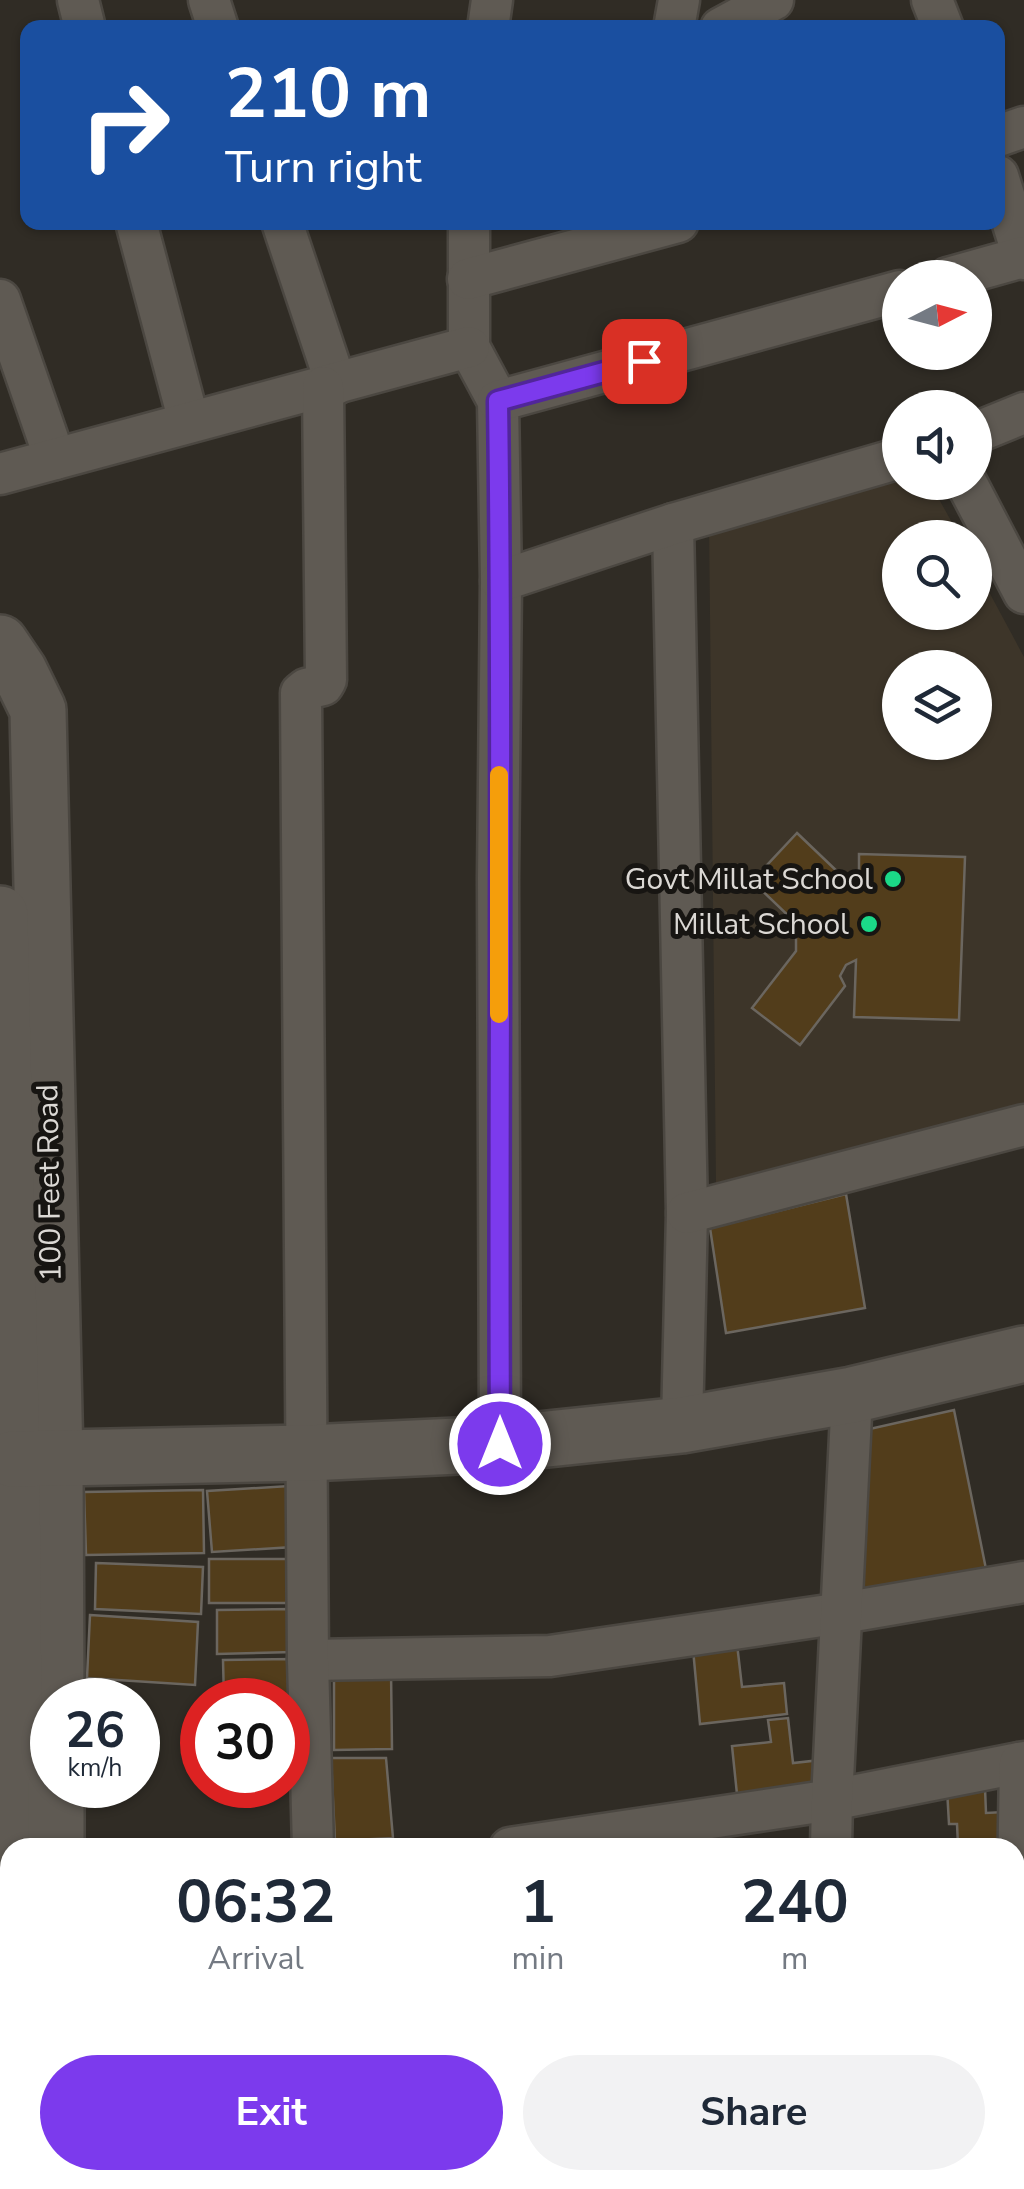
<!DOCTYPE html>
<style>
:root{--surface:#fff;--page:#f2f2f3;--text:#1f2937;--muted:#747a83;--accent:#7c3aed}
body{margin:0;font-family:"Nunito Sans",sans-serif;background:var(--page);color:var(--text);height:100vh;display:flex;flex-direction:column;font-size:38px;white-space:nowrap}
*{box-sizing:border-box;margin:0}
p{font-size:32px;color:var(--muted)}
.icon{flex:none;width:55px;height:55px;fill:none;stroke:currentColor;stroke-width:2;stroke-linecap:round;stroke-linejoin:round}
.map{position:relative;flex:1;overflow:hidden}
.sheet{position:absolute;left:0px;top:1838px;width:1025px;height:352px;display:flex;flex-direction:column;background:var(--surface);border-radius:30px 30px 0 0;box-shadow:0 2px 8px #0004}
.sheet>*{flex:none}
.top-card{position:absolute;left:20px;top:20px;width:985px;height:210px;border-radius:20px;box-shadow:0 2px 8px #0004;background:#1a4fa0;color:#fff;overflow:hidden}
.needle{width:65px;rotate:84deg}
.fabs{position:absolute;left:882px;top:260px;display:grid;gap:20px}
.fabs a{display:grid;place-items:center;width:110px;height:110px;border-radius:50%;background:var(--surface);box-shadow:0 2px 8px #0004;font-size:50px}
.speed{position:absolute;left:30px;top:1678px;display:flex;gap:20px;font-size:50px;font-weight:700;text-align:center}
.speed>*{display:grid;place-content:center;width:130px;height:130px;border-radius:50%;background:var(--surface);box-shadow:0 2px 8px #0004;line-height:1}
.speed small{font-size:25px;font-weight:400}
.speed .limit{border:15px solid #d22;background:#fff;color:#111}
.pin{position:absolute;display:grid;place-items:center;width:85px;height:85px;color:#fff;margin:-42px;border-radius:20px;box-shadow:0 5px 15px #0006}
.me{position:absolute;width:110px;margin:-55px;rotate:0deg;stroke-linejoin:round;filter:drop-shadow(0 0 8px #0008)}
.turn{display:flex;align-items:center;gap:35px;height:210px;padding:0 40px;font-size:45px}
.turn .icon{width:130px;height:130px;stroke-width:2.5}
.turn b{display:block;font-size:70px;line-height:85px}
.eta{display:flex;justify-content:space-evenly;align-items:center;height:170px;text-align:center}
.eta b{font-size:60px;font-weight:700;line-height:70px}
.button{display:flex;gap:20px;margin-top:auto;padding:20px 40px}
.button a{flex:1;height:115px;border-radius:60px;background:var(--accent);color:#fff;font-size:40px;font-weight:700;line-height:115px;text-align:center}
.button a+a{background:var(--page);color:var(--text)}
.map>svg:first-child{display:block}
.built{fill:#3d3529;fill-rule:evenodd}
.building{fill:#523d1b;stroke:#6b665f;stroke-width:2.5}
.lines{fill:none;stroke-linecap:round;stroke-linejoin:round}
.minor-casing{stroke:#4b4741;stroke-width:45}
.secondary-casing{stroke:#4b4741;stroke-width:60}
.minor{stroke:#5f5a53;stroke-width:40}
.secondary{stroke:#5f5a53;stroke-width:55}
.route-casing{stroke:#51269a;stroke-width:25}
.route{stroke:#7c3aed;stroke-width:18}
.slow{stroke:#f59e0b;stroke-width:18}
.poi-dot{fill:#1bd988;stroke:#171512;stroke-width:4}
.labels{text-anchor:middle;stroke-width:10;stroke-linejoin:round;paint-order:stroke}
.poi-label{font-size:30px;fill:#dbd8d4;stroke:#171512;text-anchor:end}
.street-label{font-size:30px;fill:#dbd8d4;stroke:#171512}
</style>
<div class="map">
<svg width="1024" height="2189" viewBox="0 0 1024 2189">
<rect width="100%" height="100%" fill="#302c25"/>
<!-- built -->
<path class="built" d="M900 452V482L930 483 960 537 900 538V612H975V566L1024 657V1106L716 1184 709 519ZM900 668H975V742H900Z"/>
<!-- building -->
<g class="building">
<polygon points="797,833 842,876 859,880 859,854 965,857 959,1020 854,1017 856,960 846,965 840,976 845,986 800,1045 752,1008 796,951 796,923 752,881"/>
<polygon points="846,1194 865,1308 726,1333 710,1228"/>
<polygon points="954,1410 988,1579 849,1605 865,1430"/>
<polygon points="289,1486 293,1547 212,1552 207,1491"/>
<polygon points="203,1490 204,1553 86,1555 84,1492"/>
<rect x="209" y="1559" width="82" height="44"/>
<polygon points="96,1563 203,1567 201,1614 95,1609"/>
<polygon points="292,1609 293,1652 217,1654 217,1610"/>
<polygon points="90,1615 198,1622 195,1685 87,1678"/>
<polygon points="737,1644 742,1687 784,1683 787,1714 700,1724 693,1649"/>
<polygon points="293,1659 294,1707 288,1707 288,1700 224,1700 223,1660"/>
<polygon points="334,1670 391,1671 392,1749 334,1750"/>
<polygon points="788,1718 793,1763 830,1759 834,1794 738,1804 732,1746 771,1742 768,1720"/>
<polygon points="331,1758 386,1758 393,1838 335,1841"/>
<polygon points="985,1788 986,1813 1004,1812 1006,1843 958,1845 957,1824 949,1824 947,1789"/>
<rect x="941" y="2180" width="63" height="9"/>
</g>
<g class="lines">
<defs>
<g id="minor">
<polyline points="78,0 85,28"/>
<polyline points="209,0 218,28"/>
<polyline points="932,0 943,28"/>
<polyline points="488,28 492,0"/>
<polyline points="674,28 679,0"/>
<polyline points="721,28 773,0"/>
<polyline points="998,136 1024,127"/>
<polyline points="998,176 1024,259"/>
<polyline points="136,222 189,422"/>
<polyline points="282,222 336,384"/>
<polyline points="469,222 469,347 498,401 501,581 498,879 500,1444"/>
<polyline points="948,278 1023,257"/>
<polyline points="468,279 678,222"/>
<polyline points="0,300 55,459"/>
<polyline points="498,401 900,291"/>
<polyline points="975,433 1024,413"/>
<polyline points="0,474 469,347"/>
<polyline points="966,482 1024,593"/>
<polyline points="673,524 687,1213 682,1425"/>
<polyline points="501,581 673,524 900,458"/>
<polyline points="687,1213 1024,1125"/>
<polyline points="308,1660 550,1656 842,1613 1024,1582"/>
<polyline points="313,1848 308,1660 301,693 306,689 323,685 326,680 323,387"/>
<polyline points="510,1848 832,1800 1024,1762"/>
<polyline points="831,1848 832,1800 852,1395"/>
<polyline points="1015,2066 1020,1763"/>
<polyline points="315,2180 315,2189"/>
<polyline points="515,2180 516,2189"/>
<polyline points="698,2189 831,2185"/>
<polyline points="1012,2189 1013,2180"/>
</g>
<g id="secondary">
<polyline points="0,643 19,671 38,710 55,1458 56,1700"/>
<polyline points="0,914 12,1459 15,1848"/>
<polyline points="12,1459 308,1453 500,1444 682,1425 852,1395 1024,1354"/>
<polyline points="56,1785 56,1848"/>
<polyline points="18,2180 18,2189"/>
</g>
</defs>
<!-- minor casing -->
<use href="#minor" class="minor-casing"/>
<!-- secondary casing -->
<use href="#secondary" class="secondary-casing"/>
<!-- minor -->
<use href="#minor" class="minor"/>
<!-- secondary -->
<use href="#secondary" class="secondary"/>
</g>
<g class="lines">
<defs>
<path id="route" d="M500 1444C498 1096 503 749 498 401L644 361"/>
</defs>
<!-- route casing -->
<use href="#route" class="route-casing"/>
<!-- route -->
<use href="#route" class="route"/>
<!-- slow -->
<polyline class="slow" points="499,1014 499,775"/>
</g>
<!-- markers -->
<g class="poi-dot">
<circle cx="893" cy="879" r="10"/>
<circle cx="869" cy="924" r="10"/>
</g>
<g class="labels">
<!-- poi labels -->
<g class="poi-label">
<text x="873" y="889">Govt Millat School</text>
<text x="849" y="934">Millat School</text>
</g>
<!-- street labels -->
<g class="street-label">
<text transform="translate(49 1183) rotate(-91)" y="10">100 Feet Road</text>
</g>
</g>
</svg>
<div class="fabs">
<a><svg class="needle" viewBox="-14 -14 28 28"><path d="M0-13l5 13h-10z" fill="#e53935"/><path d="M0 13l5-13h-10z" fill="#747a83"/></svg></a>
<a><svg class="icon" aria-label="sound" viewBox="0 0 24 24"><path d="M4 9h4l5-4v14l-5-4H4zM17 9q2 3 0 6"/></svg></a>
<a><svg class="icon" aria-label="search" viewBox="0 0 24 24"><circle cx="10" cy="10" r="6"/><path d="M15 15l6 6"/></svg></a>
<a><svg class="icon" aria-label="layers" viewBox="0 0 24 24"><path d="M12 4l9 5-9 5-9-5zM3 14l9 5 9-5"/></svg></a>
</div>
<div class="speed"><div>26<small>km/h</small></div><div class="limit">30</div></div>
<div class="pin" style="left:644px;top:361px;background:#d93025"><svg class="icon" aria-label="arrive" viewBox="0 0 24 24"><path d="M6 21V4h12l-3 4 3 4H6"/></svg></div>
<svg class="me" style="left:500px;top:1444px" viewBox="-20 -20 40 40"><circle r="17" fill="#7c3aed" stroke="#fff" stroke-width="3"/><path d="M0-11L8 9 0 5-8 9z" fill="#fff"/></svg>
<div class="top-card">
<div class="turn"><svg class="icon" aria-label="right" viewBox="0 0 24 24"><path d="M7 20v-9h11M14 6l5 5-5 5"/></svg><div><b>210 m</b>Turn right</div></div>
</div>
<section class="sheet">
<div class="eta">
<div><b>06:32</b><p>Arrival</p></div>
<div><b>1</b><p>min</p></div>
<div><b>240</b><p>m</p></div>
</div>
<div class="button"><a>Exit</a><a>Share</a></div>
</section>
</div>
